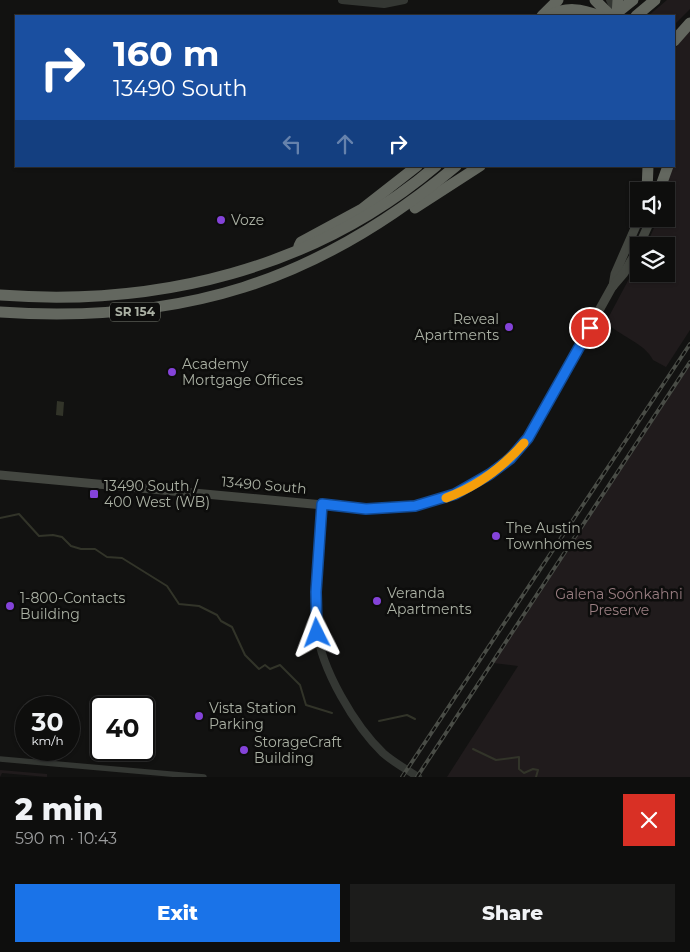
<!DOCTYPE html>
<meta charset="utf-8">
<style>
:root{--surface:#0e0e0d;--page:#1c1c1b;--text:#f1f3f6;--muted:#9b9c9d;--line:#2e2e2e;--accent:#1a73e8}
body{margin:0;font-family:Montserrat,sans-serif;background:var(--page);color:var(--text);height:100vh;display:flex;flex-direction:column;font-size:19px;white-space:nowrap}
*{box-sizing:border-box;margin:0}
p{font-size:16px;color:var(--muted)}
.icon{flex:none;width:28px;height:28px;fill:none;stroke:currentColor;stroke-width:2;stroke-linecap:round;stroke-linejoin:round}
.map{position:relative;height:777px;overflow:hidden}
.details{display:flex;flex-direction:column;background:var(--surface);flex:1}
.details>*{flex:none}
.hud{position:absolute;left:15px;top:15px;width:660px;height:152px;border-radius:0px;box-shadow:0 1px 4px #0004,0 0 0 1px var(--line);background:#1a4fa0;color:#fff;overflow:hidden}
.fabs{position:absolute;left:630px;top:182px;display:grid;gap:10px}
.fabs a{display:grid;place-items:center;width:45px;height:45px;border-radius:0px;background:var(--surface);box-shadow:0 1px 4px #0004,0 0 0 1px var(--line);font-size:25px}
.speed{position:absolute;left:15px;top:696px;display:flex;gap:10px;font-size:25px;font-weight:700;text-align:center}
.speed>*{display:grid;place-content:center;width:65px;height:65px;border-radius:50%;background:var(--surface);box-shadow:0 1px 4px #0004,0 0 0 1px var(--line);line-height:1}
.speed small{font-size:12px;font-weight:400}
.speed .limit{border:2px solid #111;border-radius:8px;background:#fff;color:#111}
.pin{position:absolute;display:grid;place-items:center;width:42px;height:42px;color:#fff;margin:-21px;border:2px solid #fff;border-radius:50%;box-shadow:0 1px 5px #0007}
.me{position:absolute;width:55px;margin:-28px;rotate:357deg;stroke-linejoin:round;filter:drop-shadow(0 0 4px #0008)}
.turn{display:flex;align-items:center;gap:18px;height:105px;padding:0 15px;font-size:22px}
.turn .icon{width:65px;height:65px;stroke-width:2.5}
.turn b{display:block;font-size:35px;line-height:42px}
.lanes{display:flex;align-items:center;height:48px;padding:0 15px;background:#0003;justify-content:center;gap:25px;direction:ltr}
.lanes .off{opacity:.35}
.round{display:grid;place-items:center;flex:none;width:52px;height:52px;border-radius:0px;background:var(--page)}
.summary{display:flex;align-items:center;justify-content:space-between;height:85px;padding:0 15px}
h1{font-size:30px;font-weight:800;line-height:38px}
.action{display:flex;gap:10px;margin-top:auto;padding:10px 15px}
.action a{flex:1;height:58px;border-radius:0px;background:var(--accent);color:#fff;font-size:20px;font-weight:800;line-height:58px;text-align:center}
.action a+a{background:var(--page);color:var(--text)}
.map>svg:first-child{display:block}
.green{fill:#201b1c}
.water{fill:#323429}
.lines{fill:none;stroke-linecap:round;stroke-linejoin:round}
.stream{stroke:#323429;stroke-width:2}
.minor{stroke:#343733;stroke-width:5.5}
.tertiary{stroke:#343733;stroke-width:8}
.secondary{stroke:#444741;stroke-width:9}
.motorway{stroke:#63675f;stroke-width:11}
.rail-casing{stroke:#494c46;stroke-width:4}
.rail{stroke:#0d0d0c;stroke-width:2;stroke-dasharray:5.5;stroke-linecap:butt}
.motorway-bridge{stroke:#63675f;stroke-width:11}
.route-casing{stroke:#114b97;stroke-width:12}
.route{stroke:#1a73e8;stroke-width:9}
.slow{stroke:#f59e0b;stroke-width:9}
.poi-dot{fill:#8443d9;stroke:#0d0d0c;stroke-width:2}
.labels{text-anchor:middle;stroke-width:5;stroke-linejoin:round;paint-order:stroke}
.shield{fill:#0d0d0c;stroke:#7c8076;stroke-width:1}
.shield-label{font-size:12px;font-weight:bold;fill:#abb1a4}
.poi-label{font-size:14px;fill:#abb1a4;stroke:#0d0d0c;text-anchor:start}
.street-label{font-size:14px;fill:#abb1a4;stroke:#0d0d0c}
.park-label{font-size:14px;fill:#9a7e82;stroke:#0d0d0c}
</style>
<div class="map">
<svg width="690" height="777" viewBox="0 0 690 777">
<rect width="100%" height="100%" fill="#121211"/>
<!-- green -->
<g class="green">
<polygon points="667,0 690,0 690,9 674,25 674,16 648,16"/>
<path d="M690 28V330L666 367 653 360C645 343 619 336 606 322L639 260V274H666V246H646L658 219H666V191L671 166H674V50Z"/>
<polygon points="690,365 690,777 447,777 518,666 493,663"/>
<polygon points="0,770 47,774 47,777 2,773 0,777"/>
</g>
<!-- water -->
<polygon class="water" points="57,401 64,402 63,416 56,415"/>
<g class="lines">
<!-- stream -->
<g class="stream">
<polyline points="0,518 19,514 39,536 53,535 62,537 71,546 81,549 95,549 107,557 122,558 167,586 179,604 199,606 217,615 221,621 232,627 245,655 259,669 265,665 270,669 280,665 300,685 306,705 332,713"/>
<polyline points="379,721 407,715 415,719"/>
<polyline points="473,749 496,760 519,757 519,769 524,773 533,769 538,770 536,777"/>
</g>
<!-- minor -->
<polyline class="minor" points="0,759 204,777"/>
<!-- tertiary -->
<g class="tertiary">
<polyline points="342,0 384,4 404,0"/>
<polyline points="610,0 617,14"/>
<path d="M322 504C320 546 313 588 317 630 321 669 355 726 383 753 393 762 406 769 418 777"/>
</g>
<!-- secondary -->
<g class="secondary">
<polyline points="639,246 651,219"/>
<polyline points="613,286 615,274 639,219"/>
<path d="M0 475 366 509C434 509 483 489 528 438L612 287 624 273 639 247"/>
</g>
<!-- motorway -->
<g class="motorway">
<polyline points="595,0 611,16"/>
<polyline points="542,16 558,0"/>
<path d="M549 16C566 6 582 9 600 16"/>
<polyline points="617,16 618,0"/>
<polyline points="636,16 655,0"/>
<polyline points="674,41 690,23"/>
<polyline points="647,191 648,166"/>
<polyline points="659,191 668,166"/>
<polyline points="415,208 480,166"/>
<polyline points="299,246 301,242 362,209 417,166"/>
<path d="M0 295C158 307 314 269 436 166"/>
<path d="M0 312C181 324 316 283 456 166"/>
</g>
<defs>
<g id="rail">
<polyline points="402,777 690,344"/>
<polyline points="417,777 690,362"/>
</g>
</defs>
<!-- rail casing -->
<use href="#rail" class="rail-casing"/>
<!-- rail -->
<use href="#rail" class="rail"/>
<!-- motorway-bridge -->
<polyline class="motorway-bridge" points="613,16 633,0"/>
</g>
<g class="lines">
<defs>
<polyline id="route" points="317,633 316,592 322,504 366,509 415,506 455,494 490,474 510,459 528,438 590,328"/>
</defs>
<!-- route casing -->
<use href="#route" class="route-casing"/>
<!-- route -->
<use href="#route" class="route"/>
<!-- slow -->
<path class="slow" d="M446 498C476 487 503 467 524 443"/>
</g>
<!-- markers -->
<g class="poi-dot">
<circle cx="221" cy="220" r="5"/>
<circle cx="509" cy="327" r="5"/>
<circle cx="172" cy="372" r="5"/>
<rect x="89" y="489" width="10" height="10" rx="2.5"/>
<circle cx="496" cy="536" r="5"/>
<circle cx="377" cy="601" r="5"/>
<circle cx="10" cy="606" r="5"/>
<circle cx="199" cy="716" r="5"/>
<circle cx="244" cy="750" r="5"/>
</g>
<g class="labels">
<!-- shield labels -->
<rect class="shield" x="110" y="302.5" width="50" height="19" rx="4"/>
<g class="shield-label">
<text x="135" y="316">SR 154</text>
</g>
<!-- poi labels -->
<g class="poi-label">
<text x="231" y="225">Voze</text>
<text x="499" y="324" text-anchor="end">Reveal<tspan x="499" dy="16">Apartments</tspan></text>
<text x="182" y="369">Academy<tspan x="182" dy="16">Mortgage Offices</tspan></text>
<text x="104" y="491">13490 South /<tspan x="104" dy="16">400 West (WB)</tspan></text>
<text x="506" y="533">The Austin<tspan x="506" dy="16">Townhomes</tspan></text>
<text x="387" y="598">Veranda<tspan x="387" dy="16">Apartments</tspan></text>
<text x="20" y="603">1-800-Contacts<tspan x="20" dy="16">Building</tspan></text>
<text x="209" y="713">Vista Station<tspan x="209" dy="16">Parking</tspan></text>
<text x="254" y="747">StorageCraft<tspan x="254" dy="16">Building</tspan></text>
</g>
<!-- street labels -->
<g class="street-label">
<text transform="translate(264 485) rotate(5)" y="5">13490 South</text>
</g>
<!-- park labels -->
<g class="park-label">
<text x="619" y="599">Galena Soónkahni<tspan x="619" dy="16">Preserve</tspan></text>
</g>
</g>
</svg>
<div class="fabs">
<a><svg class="icon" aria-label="sound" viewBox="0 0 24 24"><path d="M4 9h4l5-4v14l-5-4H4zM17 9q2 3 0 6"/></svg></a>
<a><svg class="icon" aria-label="layers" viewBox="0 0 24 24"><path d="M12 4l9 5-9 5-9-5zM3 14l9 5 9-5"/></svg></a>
</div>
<div class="speed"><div>30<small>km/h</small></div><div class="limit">40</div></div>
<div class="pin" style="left:590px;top:328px;background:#d93025"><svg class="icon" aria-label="arrive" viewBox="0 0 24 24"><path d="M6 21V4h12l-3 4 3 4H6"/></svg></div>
<svg class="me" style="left:317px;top:633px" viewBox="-20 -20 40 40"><path d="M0-17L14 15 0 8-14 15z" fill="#1a73e8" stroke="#fff" stroke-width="4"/></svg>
<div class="hud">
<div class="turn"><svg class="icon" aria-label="right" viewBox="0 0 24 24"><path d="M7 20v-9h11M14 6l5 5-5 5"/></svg><div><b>160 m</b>13490 South</div></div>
<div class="lanes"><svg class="icon off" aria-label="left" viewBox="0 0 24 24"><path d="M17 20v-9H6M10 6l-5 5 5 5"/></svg><svg class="icon off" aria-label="ahead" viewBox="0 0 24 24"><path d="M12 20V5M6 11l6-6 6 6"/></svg><svg class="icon" aria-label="right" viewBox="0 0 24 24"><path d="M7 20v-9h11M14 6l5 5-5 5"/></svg></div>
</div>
</div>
<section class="details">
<div class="summary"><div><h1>2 min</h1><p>590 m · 10:43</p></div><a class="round" style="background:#d93025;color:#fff"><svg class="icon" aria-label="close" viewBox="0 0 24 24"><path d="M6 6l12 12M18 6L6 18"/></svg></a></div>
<div class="action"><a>Exit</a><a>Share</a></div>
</section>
